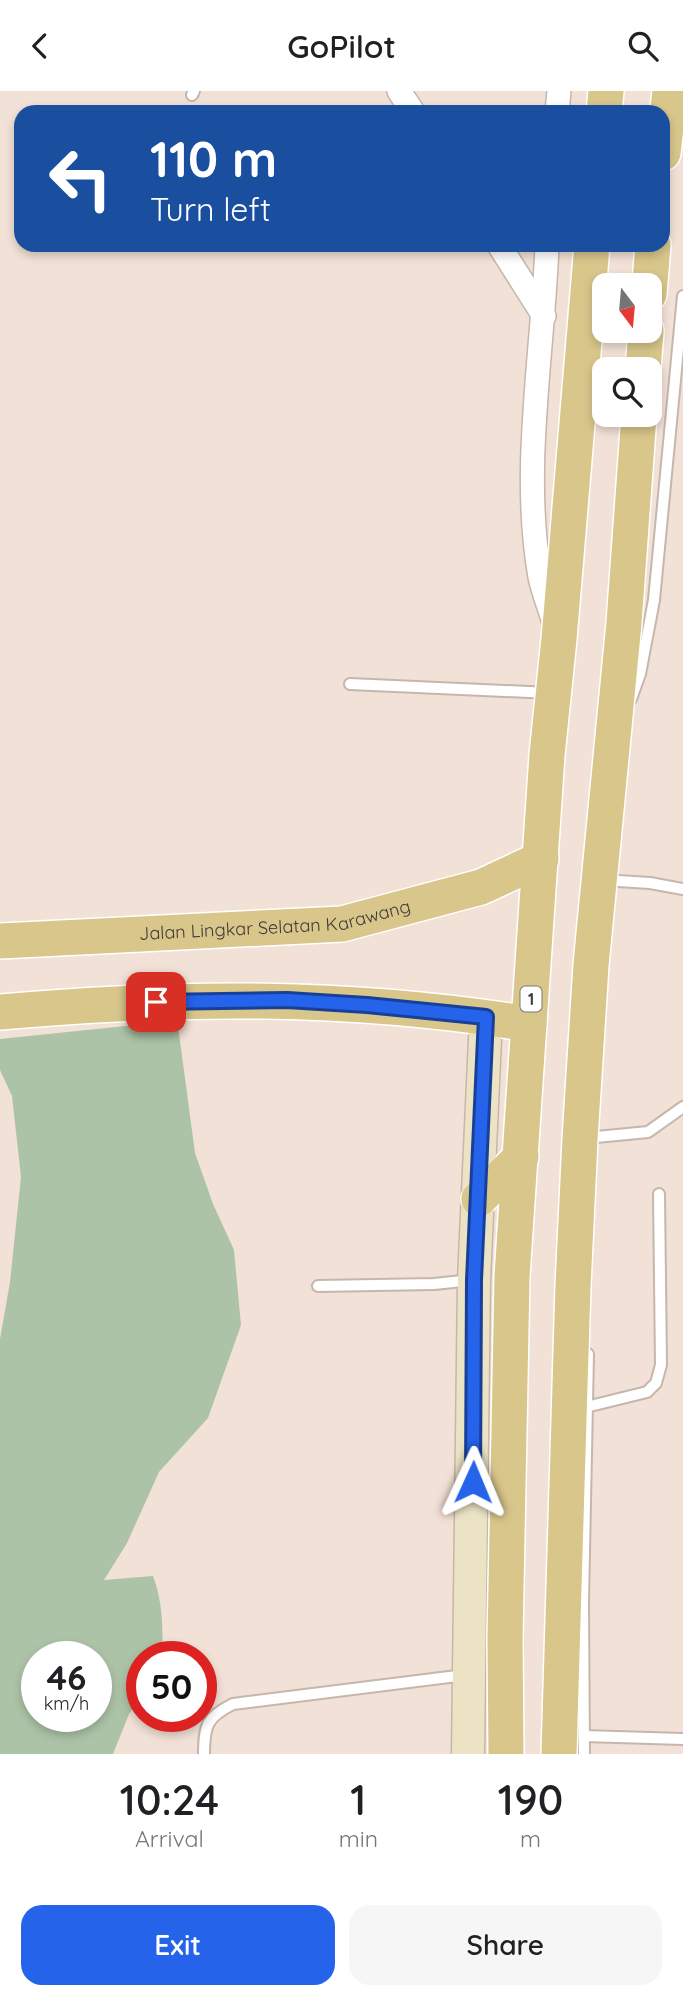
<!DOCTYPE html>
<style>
:root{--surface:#fff;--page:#f6f6f6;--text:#202124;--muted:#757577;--accent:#2563eb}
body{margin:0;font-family:Quicksand,sans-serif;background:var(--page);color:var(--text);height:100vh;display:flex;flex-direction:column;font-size:26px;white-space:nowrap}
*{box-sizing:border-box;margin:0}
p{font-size:23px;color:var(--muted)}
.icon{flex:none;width:38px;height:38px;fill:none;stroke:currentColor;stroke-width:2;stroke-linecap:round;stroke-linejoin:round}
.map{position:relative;height:1663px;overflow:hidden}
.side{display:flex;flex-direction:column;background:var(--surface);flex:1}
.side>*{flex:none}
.banner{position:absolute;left:14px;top:14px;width:656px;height:147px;border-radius:21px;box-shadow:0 4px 10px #0003;background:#1a4fa0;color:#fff;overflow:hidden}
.needle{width:46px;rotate:164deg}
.fabs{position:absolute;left:592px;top:182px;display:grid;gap:14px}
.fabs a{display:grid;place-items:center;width:70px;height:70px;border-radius:14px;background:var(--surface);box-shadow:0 4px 10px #0003;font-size:35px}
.speed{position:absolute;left:21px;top:1550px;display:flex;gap:14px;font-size:35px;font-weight:700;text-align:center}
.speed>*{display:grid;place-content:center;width:91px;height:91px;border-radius:50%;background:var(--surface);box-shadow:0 4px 10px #0003;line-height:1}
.speed small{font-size:18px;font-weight:400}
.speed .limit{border:10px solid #d22;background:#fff;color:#111}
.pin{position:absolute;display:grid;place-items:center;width:60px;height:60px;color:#fff;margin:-30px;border-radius:14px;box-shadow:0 4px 10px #0006}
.me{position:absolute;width:77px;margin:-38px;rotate:1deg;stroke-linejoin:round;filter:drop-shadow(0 0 5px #0008)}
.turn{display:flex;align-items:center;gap:24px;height:147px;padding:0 21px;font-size:32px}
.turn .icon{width:91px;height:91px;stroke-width:2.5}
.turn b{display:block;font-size:49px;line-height:60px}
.eta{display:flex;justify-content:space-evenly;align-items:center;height:119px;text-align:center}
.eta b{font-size:42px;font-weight:600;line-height:49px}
.button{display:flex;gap:14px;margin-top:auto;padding:14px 21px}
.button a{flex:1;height:80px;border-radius:21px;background:var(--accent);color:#fff;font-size:28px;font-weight:600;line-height:80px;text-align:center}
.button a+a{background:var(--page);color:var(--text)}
header{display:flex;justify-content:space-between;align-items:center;height:91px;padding:0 21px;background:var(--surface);font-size:32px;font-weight:600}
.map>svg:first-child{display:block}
.green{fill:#adc3a7;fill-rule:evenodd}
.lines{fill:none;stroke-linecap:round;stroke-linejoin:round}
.lane-casing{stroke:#c6b6ab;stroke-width:14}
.street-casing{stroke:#c6b6ab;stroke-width:26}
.secondary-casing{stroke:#c6b6ab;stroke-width:35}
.primary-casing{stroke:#fff;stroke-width:38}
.lane{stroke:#fff;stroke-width:10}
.street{stroke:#fff;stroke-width:23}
.secondary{stroke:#ece2c4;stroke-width:32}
.primary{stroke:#d8c68a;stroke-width:35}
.route-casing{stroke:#184099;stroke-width:18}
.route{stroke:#2563eb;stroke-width:12}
.labels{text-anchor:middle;stroke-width:6;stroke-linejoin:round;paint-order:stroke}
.shield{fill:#fff;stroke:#7b7673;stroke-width:2}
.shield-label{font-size:16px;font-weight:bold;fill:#423b37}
.street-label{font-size:18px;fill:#423b37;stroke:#fff}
</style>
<header><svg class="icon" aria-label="back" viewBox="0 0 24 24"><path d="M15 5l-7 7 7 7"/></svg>GoPilot<svg class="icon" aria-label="search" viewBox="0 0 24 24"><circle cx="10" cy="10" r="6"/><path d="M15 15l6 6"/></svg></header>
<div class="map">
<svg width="683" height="1663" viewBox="0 0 683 1663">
<rect width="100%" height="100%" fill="#f2e1d6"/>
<!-- green -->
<path class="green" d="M135 934 178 935 195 1062 213 1113 234 1159 241 1234 208 1327 159 1381 127 1452 104 1489 153 1485C163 1511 163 1539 162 1566H142V1605L129 1623 113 1663H0V1248L10 1191 21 1086 12 1005 0 979V948ZM37 1566H96V1626H37Z"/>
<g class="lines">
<defs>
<g id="lane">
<polyline points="192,4 194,0"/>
<polyline points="350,593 550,602"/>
<polyline points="631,608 640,583 654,509 683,205"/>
<polyline points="602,789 650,792 683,798"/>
<polyline points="586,1047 648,1041 683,1016"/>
<polyline points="318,1195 434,1193 472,1189"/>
<polyline points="582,1317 647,1301 656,1292 661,1274 659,1103"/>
<polyline points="584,1645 683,1648"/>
<path d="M204 1663C204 1634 207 1626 233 1613L465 1584"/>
<polyline points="584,1663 583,1511 588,1263"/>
</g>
<g id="street">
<polyline points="399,0 413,21"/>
<polyline points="557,21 559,0"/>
<polyline points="499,154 544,225"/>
<path d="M547 154C543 262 521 379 540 486 543 501 550 517 554 532"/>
</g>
<polyline id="secondary" points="468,1663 474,1189 486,926"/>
<g id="primary">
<polyline points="604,21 606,0"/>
<polyline points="663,62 670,0"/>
<polyline points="649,203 653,154"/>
<polyline points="643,278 646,240"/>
<path id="s1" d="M0 850 342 833 481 796 541 768"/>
<path d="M0 921C180 905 351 904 529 933"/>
<polyline points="479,1108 521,1066"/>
<polyline points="506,1663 505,1548 512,1185 547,664 559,548 592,154"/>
<polyline points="559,1663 573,1195 580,1048 591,874 624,532 639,324"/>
</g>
</defs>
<!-- lane casing -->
<use href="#lane" class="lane-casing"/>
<!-- street casing -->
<use href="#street" class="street-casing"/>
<!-- secondary casing -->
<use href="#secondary" class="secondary-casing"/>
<!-- primary casing -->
<use href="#primary" class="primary-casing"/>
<!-- lane -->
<use href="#lane" class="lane"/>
<!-- street -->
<use href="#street" class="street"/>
<!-- secondary -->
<use href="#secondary" class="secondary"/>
<!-- primary -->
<use href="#primary" class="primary"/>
</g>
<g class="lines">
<defs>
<polyline id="route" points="156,911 287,909 367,914 486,926 474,1189 473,1391"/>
</defs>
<!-- route casing -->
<use href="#route" class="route-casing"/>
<!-- route -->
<use href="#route" class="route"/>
</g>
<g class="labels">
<!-- shield labels -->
<rect class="shield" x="520.5" y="895.5" width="21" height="25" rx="5"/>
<g class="shield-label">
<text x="531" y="914">1</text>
</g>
<!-- street labels -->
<g class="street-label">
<text dy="6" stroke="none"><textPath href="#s1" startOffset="276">Jalan Lingkar Selatan Karawang</textPath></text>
</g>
</g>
</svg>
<div class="fabs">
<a><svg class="needle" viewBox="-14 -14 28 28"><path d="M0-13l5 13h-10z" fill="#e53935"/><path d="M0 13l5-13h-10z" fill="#757577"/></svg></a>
<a><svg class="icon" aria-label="search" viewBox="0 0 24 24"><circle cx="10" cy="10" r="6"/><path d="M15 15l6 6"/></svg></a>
</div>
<div class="speed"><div>46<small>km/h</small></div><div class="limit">50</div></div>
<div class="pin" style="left:156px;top:911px;background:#d93025"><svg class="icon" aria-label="arrive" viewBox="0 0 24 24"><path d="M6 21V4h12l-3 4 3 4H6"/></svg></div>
<svg class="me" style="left:473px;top:1391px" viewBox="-20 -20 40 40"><path d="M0-17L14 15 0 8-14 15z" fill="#2563eb" stroke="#fff" stroke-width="4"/></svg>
<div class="banner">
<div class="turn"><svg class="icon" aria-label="left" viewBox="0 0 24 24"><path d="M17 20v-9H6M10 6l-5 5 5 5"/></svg><div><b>110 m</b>Turn left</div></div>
</div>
</div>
<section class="side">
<div class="eta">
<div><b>10:24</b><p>Arrival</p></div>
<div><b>1</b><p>min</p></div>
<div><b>190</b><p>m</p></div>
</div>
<div class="button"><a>Exit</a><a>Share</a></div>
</section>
